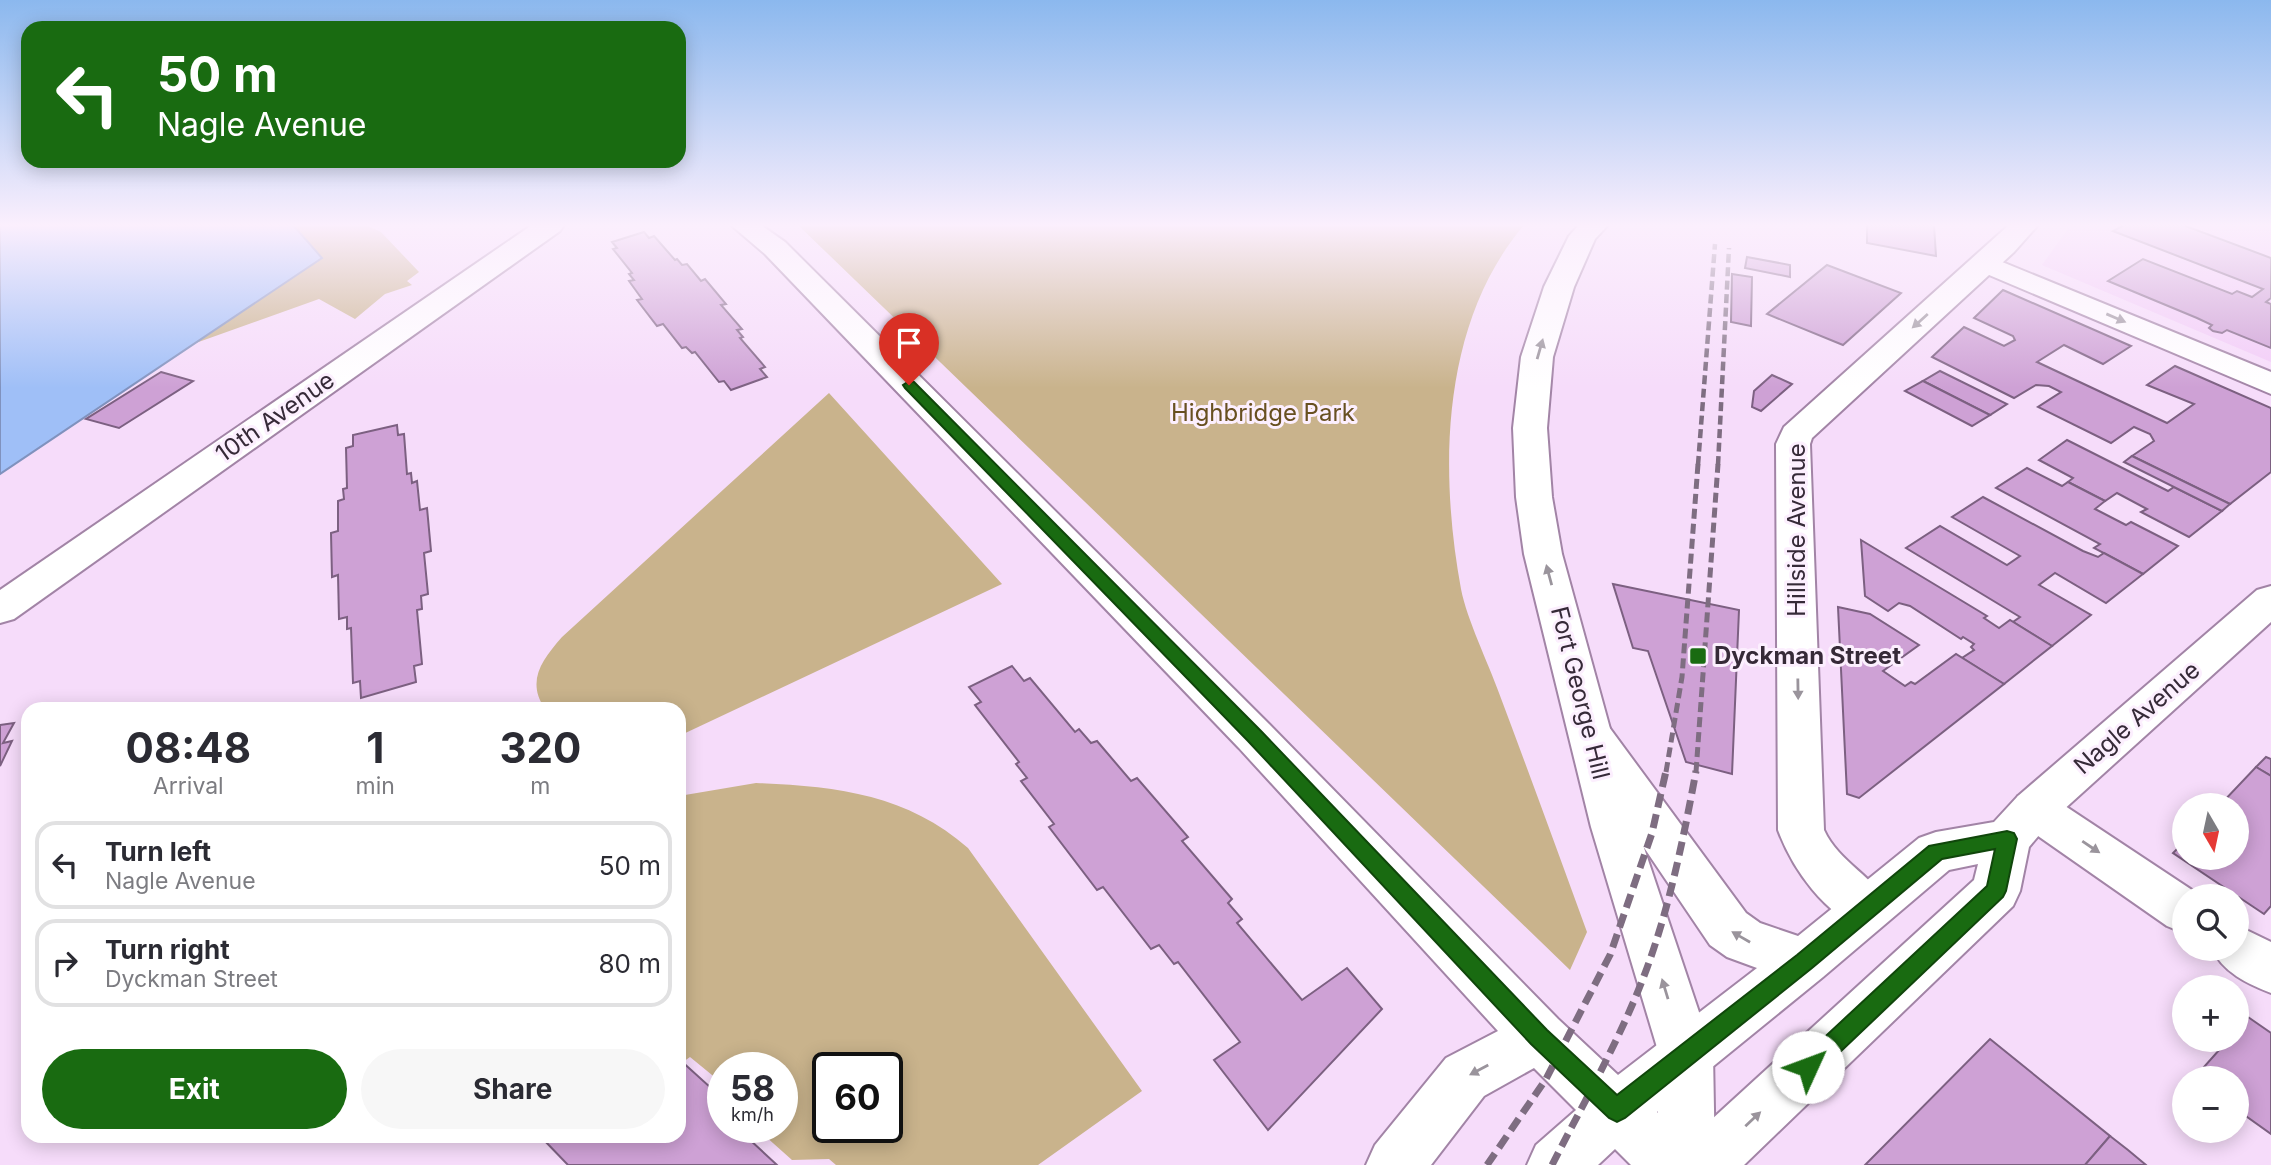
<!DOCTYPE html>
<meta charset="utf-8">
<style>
:root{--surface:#fff;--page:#f7f7f7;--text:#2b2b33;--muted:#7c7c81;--line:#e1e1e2;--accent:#196b11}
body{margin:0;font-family:Inter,sans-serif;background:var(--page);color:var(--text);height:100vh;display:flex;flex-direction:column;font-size:26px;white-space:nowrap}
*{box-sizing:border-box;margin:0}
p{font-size:23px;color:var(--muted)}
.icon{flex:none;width:38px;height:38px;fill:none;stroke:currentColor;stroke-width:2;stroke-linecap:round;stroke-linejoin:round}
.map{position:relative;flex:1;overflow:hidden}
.sheet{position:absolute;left:21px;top:702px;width:665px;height:441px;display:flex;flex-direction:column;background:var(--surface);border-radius:21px;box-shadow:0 4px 18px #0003}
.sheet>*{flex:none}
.guide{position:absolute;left:21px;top:21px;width:665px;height:147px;border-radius:21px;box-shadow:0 4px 18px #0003;background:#196b11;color:#fff;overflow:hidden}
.needle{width:46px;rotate:171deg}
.buttons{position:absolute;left:2172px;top:793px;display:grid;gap:14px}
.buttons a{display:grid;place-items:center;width:77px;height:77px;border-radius:50%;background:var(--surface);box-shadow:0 4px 18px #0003;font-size:35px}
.speed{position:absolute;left:707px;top:1052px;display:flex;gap:14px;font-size:35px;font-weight:700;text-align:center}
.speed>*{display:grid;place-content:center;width:91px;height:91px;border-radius:50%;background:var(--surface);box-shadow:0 4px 18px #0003;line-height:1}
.speed small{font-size:18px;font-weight:400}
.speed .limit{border:4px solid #111;border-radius:10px;background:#fff;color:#111}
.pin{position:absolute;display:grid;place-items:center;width:60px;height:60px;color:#fff;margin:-72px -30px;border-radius:50% 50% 50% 0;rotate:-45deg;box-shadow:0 0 7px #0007}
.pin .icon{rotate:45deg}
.me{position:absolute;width:77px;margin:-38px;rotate:47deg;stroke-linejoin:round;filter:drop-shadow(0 0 5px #0008)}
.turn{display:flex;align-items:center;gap:24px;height:147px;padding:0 21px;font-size:32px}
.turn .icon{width:91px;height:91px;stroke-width:2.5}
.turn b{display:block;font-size:49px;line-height:60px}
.eta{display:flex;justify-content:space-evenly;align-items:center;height:119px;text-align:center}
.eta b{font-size:42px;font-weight:700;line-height:49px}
.action{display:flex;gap:14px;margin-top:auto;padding:14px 21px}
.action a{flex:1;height:80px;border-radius:42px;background:var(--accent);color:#fff;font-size:28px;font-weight:700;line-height:80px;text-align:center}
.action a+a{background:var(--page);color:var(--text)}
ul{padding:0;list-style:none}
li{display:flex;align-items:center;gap:21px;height:88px;margin:0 14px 10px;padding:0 7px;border:4px solid var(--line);border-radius:21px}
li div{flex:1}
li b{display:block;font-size:26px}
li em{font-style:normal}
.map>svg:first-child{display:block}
.built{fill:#f2ccf7}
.green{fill:#c9b38c;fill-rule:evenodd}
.water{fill:#9fbff7;stroke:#8092be;stroke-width:2}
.building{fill:#cea1d5;stroke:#7c6081;stroke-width:2}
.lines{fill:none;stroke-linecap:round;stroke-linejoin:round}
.minor-casing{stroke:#a284a6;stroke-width:4}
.tertiary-casing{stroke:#a284a6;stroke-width:4}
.secondary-casing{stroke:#a284a6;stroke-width:4}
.primary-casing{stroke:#a284a6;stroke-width:4}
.minor{fill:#fff;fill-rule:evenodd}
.tertiary{fill:#fff;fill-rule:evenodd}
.secondary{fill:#fff;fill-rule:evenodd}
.primary{fill:#fff;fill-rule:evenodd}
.rail-far2{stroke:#7e6d81;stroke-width:4.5;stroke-dasharray:9 4.5;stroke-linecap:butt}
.rail-far1{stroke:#7e6d81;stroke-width:5;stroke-dasharray:10 5;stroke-linecap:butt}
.rail{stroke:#7e6d81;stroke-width:7;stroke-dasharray:14 7;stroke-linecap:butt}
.oneway{fill:#9a949c}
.route{fill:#196b11;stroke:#10460b;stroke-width:2}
.poi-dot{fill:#196b11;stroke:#fceffe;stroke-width:2.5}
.labels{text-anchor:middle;stroke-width:6;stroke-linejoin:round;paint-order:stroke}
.park-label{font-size:24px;fill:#685021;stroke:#fceffe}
.street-label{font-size:24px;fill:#362a38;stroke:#fceffe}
.poi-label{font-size:24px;font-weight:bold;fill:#362a38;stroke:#fceffe;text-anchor:start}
</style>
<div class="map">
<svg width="2271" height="1165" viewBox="0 0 2271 1165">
<rect width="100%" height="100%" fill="#f6dcfa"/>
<!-- built -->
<polygon class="built" points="2067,225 2271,225 2271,362 2042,265 2068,229"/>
<!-- green -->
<g class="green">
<polygon points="293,225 366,225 381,232 419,272 407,281 412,285 385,294 355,319 319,299 193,344 322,258"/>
<path d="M798 225H1524C1441 323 1439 469 1461 589 1467 620 1488 662 1499 693 1529 773 1558 852 1587 932L1570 970Z"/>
<path d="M829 393 1002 584 679 736V709H545C526 681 542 660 562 637Z"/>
<path d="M756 783C834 786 907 794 968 848L1142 1091 1038 1165H836L829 1159 792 1160 755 1127H782V1068H723V1084L690 1057 683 1062 679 1059V796ZM828 1068H887V1127H828Z"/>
</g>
<!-- water -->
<polygon class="water" points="0,225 293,225 322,258 0,474"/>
<!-- building -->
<g class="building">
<polygon points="1867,225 1934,225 1936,256 1867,243"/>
<polygon points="2124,225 2183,225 2271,258 2271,298 2266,302 2271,304 2271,348 2227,330 2222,333 2213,331 2209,328 2212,325 2197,318 2108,281 2143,259 2232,294 2237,291 2252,297 2263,289 2113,231"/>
<polygon points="644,232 649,238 654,236 675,260 677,259 682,265 687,264 701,281 705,279 726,304 721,305 742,329 737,330 743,337 740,338 765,367 760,369 767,377 731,390 724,381 719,382 695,352 692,353 686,347 682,348 663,324 657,326 637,300 642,299 629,281 634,280 629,274 632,273 613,249 617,248 612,242"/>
<polygon points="1747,257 1790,265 1790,277 1745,268"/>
<polygon points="1827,265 1901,293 1843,345 1767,314"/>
<polygon points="1732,274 1752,277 1751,326 1731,322"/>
<polygon points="2003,290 2131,346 2103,364 2064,345 2037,362 2167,423 2194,404 2147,385 2175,366 2271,408 2271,472 2230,504 2132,456 2154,441 2150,434 2134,427 2111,443 2038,407 2061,392 2049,386 2036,385 2014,398 1932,357 1964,327 2004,346 2015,340 2013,336 1974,318"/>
<polygon points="1940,371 2007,404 1990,415 1923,381"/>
<polygon points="161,372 193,381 119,428 86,419"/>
<polygon points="1772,375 1792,384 1761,411 1752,407 1754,391"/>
<polygon points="1923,381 1990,415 1972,426 1905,391"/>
<polygon points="397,425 398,435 404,434 407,474 411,473 412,483 417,481 420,510 427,508 431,551 424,553 428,594 421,596 422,609 417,610 422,664 414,666 416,682 361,698 360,681 353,683 351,628 347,629 347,617 339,619 338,575 332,577 331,533 338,531 338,501 344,499 343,489 347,488 346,448 353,446 353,435"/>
<polygon points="2067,440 2168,491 2174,487 2222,511 2189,537 2141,512 2147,509 2117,493 2105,501 2068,482 2073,478 2039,460"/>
<polygon points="2132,456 2230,504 2222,511 2124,462"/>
<polygon points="2027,468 2062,486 2068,482 2105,501 2095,509 2126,525 2131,522 2178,546 2143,574 2094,548 2100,544 1996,488"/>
<polygon points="1983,497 2083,551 2098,557 2104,553 2143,574 2106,603 2055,573 2039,585 2091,615 2052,646 2013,622 2020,617 1906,548 1940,526 2007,565 2020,556 1952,517"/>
<polygon points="1861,540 1987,616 1984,618 1999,628 2010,620 2052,646 2004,684 1962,658 1974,650 1971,647 1974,644 1963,637 1961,639 1910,606 1899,603 1888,611 1865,596"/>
<polygon points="1613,584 1739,610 1732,774 1686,762 1648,651 1633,648"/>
<polygon points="1838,607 1870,614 1919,645 1883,671 1905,686 1911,682 1915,684 1956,654 2004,684 1859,798 1847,794"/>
<polygon points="1012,666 1024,681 1030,678 1075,732 1079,729 1091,743 1097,741 1131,781 1137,778 1188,837 1182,841 1232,899 1228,903 1242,919 1237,923 1302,1000 1347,968 1382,1009 1268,1130 1214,1060 1240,1042 1178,962 1174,964 1159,945 1151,949 1103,887 1097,890 1049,827 1054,824 1021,781 1027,778 1016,764 1019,762 975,705 981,702 969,687"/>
<polygon points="14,723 3,743 12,741 0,766 0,725"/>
<polygon points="2266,757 2271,759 2271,776 2256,767"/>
<polygon points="2256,767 2271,776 2271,906 2264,914 2173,853 2184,842 2184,858 2236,858 2236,805 2220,805"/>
<polygon points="2248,1017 2271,1033 2271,1134 2236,1109 2236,1078 2195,1077 2228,1040 2236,1040 2236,1030"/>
<polygon points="1990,1039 2110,1136 2085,1165 1865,1165"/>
<polygon points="679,1059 721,1097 713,1106 723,1115 723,1127 736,1127 777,1165 568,1165 543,1139 547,1136 679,1136"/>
<polygon points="2110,1136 2128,1150 2146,1165 2085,1165"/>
</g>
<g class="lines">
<defs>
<g id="minor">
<polygon points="1985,255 2271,372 2271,394 1975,269 1971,263 1975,257"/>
<polygon points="2034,790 2050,796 2201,896 2184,896 2184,933 2167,926 2018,822 2011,809 2018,796"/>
<path d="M2236 925 2271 942V993C2248 984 2222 972 2212 948H2236Z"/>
</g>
<path id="tertiary" d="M2009 225H2038L2014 252 1812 438 1810 444 1824 830C1839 863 1876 877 1891 909L1884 924 1867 931C1825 915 1793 870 1778 830L1776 444 1784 427Z"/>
<polygon id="secondary" points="1579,225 1608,225 1595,239 1574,287 1553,357 1547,428 1552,497 1562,554 1637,827 1713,1054 1715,1165 1657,1165 1659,1054 1591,827 1524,554 1516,497 1513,428 1521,357 1544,287 1569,236"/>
<g id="primary">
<polygon points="532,225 564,225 560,231 14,619 0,623 0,590"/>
<path d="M731 225H761L785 242 1269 724 1558 1019 1618 1075 1757 968 1727 957 1710 945 1576 747 1569 735 1576 723 1591 718 1606 723 1746 913 1760 923 1798 936 1919 838 1936 832 1994 822 2018 796 2257 590 2271 586V622L2050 822 2029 847 2020 891 2013 906 1744 1165H1631L1615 1149 1598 1165H1527L1536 1145 1576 1110 1534 1068 1484 1096 1431 1165H1366L1375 1145 1446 1058 1498 1031 1239 748 765 254ZM1978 864 1974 880 1688 1141 1657 1112 1823 977 1949 870Z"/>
</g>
</defs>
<!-- minor casing -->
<use href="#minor" class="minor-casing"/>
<!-- tertiary casing -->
<use href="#tertiary" class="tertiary-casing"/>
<!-- secondary casing -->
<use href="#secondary" class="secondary-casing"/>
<!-- primary casing -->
<use href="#primary" class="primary-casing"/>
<!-- minor -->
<use href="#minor" class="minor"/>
<!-- tertiary -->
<use href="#tertiary" class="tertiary"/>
<!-- secondary -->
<use href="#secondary" class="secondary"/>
<!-- primary -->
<use href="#primary" class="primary"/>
<!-- rail-far2 -->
<g class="rail-far2">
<polyline points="1698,465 1715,244"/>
<polyline points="1718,465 1729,248"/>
</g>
<!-- rail-far1 -->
<g class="rail-far1">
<polyline points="1666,772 1682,677 1698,464"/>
<polyline points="1696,772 1718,464"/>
</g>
<!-- rail -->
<g class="rail">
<polyline points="1487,1165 1546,1079 1610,955 1652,833 1666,771"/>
<path d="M1552 1165C1585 1100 1622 1036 1647 968 1670 905 1684 836 1696 771"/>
</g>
</g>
<!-- one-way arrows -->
<defs><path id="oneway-solid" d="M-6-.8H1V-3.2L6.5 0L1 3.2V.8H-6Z" transform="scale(1.75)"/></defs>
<g class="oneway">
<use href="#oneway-solid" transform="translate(2116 318) rotate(23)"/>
<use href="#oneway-solid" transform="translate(1920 321) rotate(138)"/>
<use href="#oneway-solid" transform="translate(1540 349) rotate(-74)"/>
<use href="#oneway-solid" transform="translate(1549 575) rotate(-105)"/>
<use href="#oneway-solid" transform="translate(1798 689) rotate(89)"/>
<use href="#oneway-solid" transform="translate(2091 847) rotate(34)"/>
<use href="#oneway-solid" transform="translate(1741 937) rotate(-150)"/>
<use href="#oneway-solid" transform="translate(1665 989) rotate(-107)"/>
<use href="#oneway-solid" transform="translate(1479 1070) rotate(152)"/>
<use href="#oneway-solid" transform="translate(1753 1119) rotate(-43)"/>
</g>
<!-- sky -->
<linearGradient id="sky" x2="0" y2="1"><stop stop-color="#8bb8ee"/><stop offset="0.58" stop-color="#fbeffd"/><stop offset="1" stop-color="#fbeffd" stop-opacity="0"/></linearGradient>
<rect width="2271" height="388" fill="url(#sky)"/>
<!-- route -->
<polygon class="route" points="909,381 914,382 1261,731 1547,1030 1617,1095 1797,955 1929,846 2007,831 2014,833 2017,839 2006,891 2003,897 1816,1075 1808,1078 1800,1075 1797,1067 1800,1060 1987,886 1995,849 1942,859 1812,968 1625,1118 1617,1122 1609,1118 1531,1044 1248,741 905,388 903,385"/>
<!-- markers -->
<rect class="poi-dot" x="1689" y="647" width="18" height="18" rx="3.5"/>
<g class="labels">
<!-- park labels -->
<g class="park-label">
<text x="1263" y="421">Highbridge Park</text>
</g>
<!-- street labels -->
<g class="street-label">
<text transform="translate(275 417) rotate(-35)" y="8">10th Avenue</text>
<text transform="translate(1797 530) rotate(-90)" y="8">Hillside Avenue</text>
<text transform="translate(1580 693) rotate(76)" y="8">Fort George Hill</text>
<text transform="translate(2137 718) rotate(-41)" y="8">Nagle Avenue</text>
</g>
<!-- poi labels -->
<g class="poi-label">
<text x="1714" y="664">Dyckman Street</text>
</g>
</g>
</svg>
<div class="buttons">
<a><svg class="needle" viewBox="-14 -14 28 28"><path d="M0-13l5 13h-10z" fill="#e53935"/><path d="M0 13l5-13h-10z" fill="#7c7c81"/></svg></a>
<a><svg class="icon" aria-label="search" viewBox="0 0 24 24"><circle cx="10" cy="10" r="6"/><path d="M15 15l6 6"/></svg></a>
<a>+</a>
<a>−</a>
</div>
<div class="speed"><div>58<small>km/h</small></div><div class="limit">60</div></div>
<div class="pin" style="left:909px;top:385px;background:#d93025"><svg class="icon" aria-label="arrive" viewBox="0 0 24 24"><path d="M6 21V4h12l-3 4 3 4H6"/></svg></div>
<svg class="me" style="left:1808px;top:1067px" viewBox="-20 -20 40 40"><circle r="19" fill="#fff"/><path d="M0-13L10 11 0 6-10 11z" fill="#196b11"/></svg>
<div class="guide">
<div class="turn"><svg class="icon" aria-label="left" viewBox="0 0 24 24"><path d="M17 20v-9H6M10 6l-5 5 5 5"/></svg><div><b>50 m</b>Nagle Avenue</div></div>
</div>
<section class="sheet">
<div class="eta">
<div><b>08:48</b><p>Arrival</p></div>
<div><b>1</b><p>min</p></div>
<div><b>320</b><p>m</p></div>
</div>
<ul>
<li><svg class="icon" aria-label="left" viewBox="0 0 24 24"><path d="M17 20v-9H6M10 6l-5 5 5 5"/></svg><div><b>Turn left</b><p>Nagle Avenue</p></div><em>50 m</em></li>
<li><svg class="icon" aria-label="right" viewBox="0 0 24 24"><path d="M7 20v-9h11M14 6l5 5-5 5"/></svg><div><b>Turn right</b><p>Dyckman Street</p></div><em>80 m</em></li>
</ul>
<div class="action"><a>Exit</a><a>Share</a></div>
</section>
</div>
